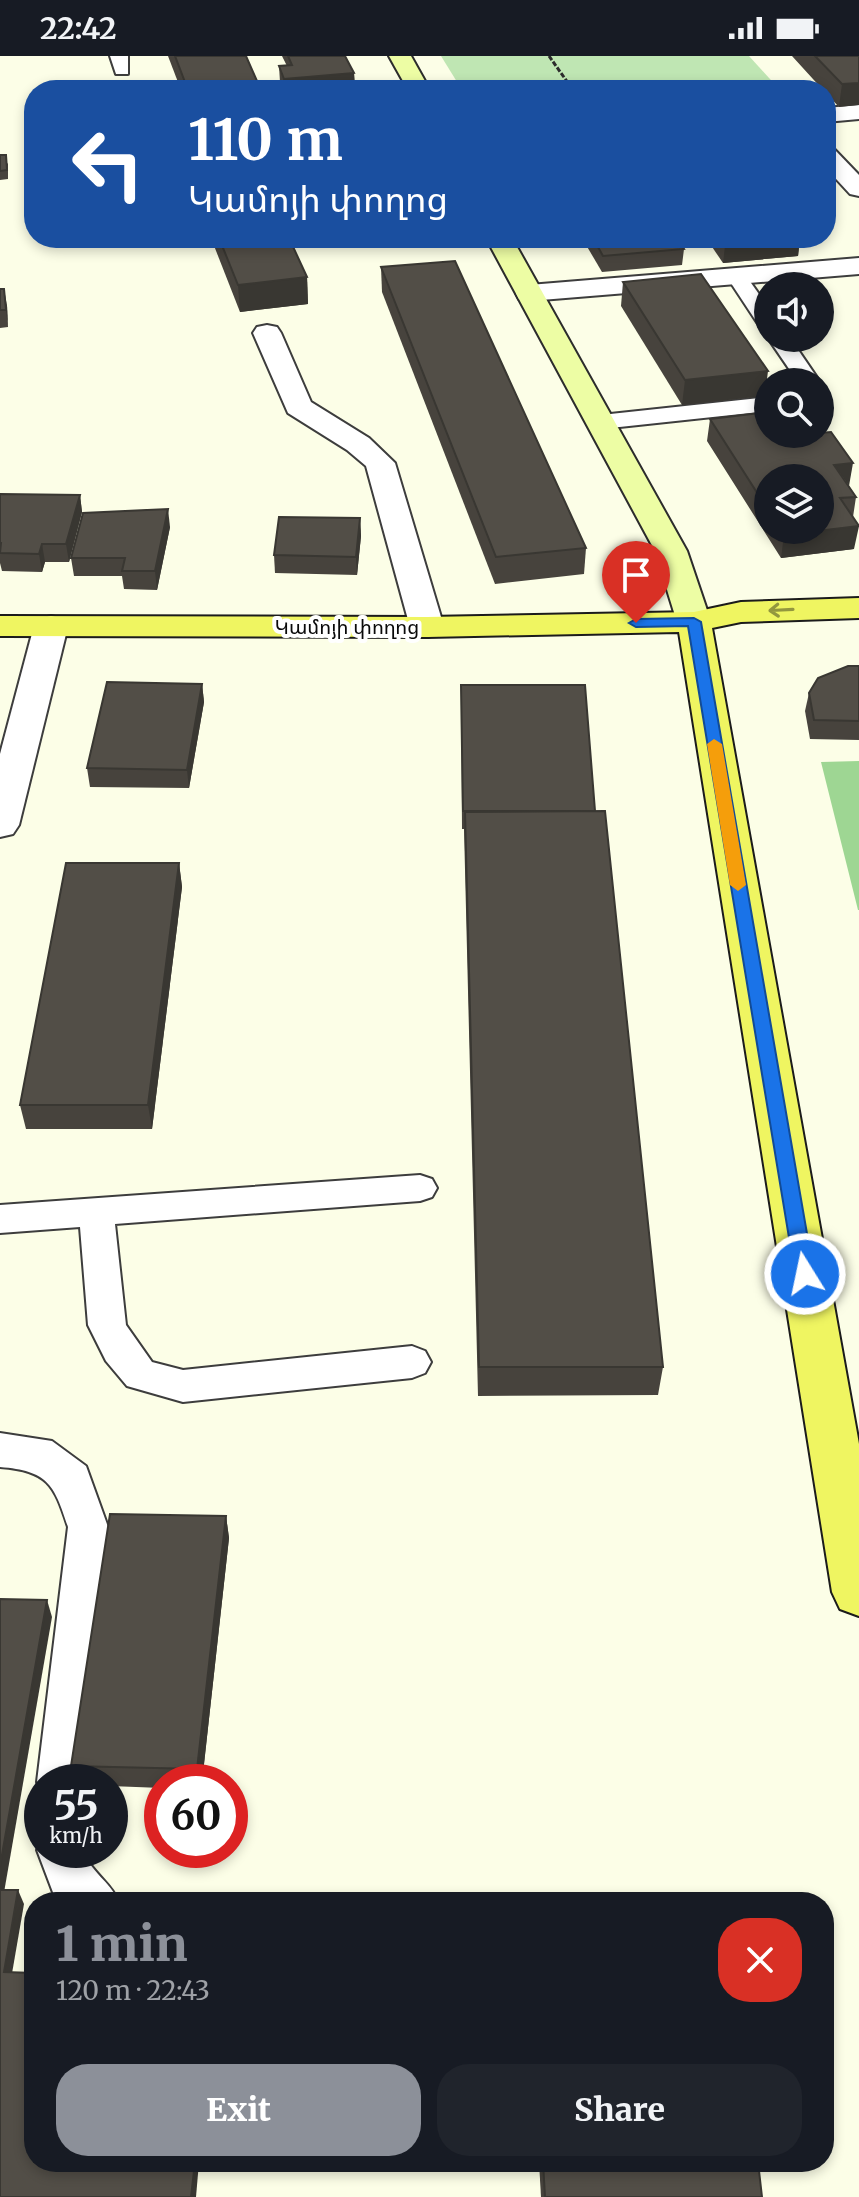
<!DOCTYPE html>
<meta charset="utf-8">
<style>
:root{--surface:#171b24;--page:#20242c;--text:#f1f3f6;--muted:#9ea1a6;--accent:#8c9099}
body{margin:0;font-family:Merriweather,"Noto Sans Armenian",serif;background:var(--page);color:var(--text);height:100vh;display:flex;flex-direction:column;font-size:30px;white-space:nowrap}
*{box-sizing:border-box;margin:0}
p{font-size:26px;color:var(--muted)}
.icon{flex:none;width:44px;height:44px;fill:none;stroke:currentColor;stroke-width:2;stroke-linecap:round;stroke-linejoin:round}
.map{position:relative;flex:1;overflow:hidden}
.panel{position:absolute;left:24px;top:1836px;width:810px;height:280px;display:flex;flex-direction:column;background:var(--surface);border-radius:32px;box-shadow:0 4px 12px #0003}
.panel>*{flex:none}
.banner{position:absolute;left:24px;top:24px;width:812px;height:168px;border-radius:32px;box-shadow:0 4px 12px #0003;background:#1a4fa0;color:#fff;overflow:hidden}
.controls{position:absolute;left:754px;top:216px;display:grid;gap:16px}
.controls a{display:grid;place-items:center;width:80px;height:80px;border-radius:50%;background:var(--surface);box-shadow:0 4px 12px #0003;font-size:40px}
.speed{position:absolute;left:24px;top:1708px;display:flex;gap:16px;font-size:40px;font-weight:700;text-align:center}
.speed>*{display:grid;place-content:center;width:104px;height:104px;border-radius:50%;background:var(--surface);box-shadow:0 4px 12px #0003;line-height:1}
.speed small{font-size:20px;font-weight:400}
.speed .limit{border:12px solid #d22;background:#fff;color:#111}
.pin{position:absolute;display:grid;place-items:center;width:68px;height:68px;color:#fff;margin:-82px -34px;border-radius:50% 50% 50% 0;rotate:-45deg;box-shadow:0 0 8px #0007}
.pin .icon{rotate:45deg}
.me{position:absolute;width:88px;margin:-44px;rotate:350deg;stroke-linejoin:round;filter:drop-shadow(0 0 6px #0008)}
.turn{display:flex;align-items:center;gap:28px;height:168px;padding:0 32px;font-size:36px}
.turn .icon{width:104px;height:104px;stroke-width:2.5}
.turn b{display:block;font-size:56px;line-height:68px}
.round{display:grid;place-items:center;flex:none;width:84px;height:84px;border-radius:32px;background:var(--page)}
.headline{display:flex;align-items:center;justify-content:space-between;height:136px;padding:0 32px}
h1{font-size:48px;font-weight:800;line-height:60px;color:var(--accent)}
.primary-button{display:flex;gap:16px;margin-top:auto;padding:16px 32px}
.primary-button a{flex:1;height:92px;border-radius:32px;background:var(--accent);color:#fff;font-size:32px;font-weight:800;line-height:92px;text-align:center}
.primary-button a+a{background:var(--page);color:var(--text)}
.status{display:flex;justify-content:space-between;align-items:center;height:56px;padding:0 40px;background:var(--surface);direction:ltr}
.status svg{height:22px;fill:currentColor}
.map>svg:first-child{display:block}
.green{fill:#bfe6b3}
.forest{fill:#9ed693}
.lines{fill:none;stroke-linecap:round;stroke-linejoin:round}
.lane-casing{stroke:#3d3d3d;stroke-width:4}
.street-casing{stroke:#3d3d3d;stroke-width:4}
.secondary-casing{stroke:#2c2c2c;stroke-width:4}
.primary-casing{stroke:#1b1b1b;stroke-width:4}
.path{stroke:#2c2c2c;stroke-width:3;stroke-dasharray:5 2;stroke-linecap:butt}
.lane{fill:#fff;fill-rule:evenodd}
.street{fill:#fff;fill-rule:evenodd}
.secondary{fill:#edfda4;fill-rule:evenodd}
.primary{fill:#eff561;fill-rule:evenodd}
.wall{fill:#47433d;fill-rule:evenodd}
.shaded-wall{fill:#393732}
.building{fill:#524e47;stroke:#393732;stroke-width:2}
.oneway{stroke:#93973e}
.route{fill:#1a73e8;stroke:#114b97;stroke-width:2}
.slow{fill:#f59e0b}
.labels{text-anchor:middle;stroke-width:8;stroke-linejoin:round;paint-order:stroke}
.far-street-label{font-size:20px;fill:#0a0a0a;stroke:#fff}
</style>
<div class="status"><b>22:42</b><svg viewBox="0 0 49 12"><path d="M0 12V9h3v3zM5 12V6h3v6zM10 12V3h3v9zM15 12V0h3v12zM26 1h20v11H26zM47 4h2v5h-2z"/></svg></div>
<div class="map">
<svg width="859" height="2141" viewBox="0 0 859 2141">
<rect width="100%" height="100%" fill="#fcfee7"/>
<!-- green -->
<polygon class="green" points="441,0 749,0 780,34 462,34"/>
<!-- forest -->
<polygon class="forest" points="859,705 859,854 858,854 821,706"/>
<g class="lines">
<defs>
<g id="lane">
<polygon points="110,0 128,0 128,18 116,18"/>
<polygon points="737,215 744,217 768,251 768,272 760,271 727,221"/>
<polygon points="768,282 790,282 820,326 798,326"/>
<polygon points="768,341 768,355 601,373 590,366 601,359"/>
<polygon points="420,1119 432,1123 437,1132 432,1141 420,1145 115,1168 126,1269 152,1306 183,1314 412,1290 425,1295 431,1306 425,1317 412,1322 183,1346 127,1330 106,1305 88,1269 80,1171 0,1177 0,1149"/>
<path d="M0 1377 52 1385 86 1410 108 1471 81 1726H42V1738L37 1726 68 1471C54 1428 48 1415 0 1411Z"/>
<path d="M42 1783V1794H83C90 1816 110 1825 119 1846H61L54 1839 37 1794Z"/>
</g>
<g id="street">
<polygon points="859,49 859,63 826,66 826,52"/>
<polygon points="826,91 834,93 859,119 859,140 850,138 826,112"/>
<polygon points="859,202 859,218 529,245 519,243 516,237 519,231 529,229"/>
<polygon points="267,269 277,271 281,277 311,346 369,382 395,407 444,571 439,578 427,581 415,578 410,571 366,410 347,394 288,357 253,277 257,271"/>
<polygon points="51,560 63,563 68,570 19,769 13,778 0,781 0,698 34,570 39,563"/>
</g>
<g id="secondary">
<polygon points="389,0 411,0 430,34 408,34"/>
<polygon points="486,182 512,182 687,495 711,566 706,573 694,576 682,573 677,566 655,495"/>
</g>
<polygon id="primary" points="859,542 859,562 741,566 712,572 859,1388 859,1560 840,1553 832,1536 679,576 427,581 0,580 0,560 427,561 694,556 741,546"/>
</defs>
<!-- lane casing -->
<use href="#lane" class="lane-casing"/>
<!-- street casing -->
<use href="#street" class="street-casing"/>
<!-- secondary casing -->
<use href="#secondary" class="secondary-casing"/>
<!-- primary casing -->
<use href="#primary" class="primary-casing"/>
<!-- path -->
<polyline class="path" points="549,0 573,34"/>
<!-- lane -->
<use href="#lane" class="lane"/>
<!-- street -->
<use href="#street" class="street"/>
<!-- secondary -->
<use href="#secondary" class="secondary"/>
<!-- primary -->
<use href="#primary" class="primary"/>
</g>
<!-- wall -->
<g class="wall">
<polygon points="168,0 246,0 261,34 181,34"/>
<polygon points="282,0 345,0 354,17 355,33 337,34 283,34 280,26 279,10 287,10"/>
<polygon points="792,0 859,0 839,51 826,37 826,34 823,34"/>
<polygon points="0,99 8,108 8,123 0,124"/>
<polygon points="211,182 289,182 307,221 308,248 240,256"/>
<polygon points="582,182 677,182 684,193 682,209 602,216"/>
<polygon points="706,182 800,182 798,200 723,207"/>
<polygon points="381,211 586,492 584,518 495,528 382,236"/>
<polygon points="623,226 765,340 682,349 621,250"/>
<polygon points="0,233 7,250 8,271 0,272"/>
<path d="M710 363 849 430 856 441 853 461 854 493 781 502 707 385ZM768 422 820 474H768Z"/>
<polygon points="0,438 80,439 82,456 69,506 45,506 42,516 2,515 0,507"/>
<polygon points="360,462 361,480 357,519 275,517 274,499"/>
<polygon points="170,471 157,534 124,533 122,520 74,520 71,502"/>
<polygon points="859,610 859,684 810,683 805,655 809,637"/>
<polygon points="202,628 204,646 189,732 90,731 87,712"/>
<polygon points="461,629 595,755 663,1311 658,1339 478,1340 464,773 462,773"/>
<polygon points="179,807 182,831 152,1073 26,1073 20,1049"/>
<polygon points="226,1460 229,1482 202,1726 162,1726 162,1732 110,1730 110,1726 76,1726 71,1710"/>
<polygon points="539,2106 758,2106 762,2141 541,2141"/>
</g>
<!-- shaded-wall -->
<g class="shaded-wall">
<polygon points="354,17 355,33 337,34 285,34 284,23"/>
<polygon points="859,27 859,49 839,51 842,28"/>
<polygon points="726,182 800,182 798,200 723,207"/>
<polygon points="307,221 308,248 240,256 238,229"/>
<polygon points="4,233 7,250 8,271 6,254"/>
<polygon points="768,315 765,340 682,349 685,324"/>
<polygon points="853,407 849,430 834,409"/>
<polygon points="80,439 82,456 69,506 66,488"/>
<polygon points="168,453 170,471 157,534 155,515"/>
<polygon points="360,462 361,480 357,519 356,501"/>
<polygon points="859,470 854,493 781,502 784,479"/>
<polygon points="42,488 45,506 42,516 39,498"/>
<polygon points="202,628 204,646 189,732 187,714"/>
<polygon points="179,807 182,831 152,1073 148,1049"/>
<polygon points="226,1460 229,1482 202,1726 200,1726 197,1713"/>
<polygon points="47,1544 52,1561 2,1848 0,1843 0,1810"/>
<polygon points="18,1834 24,1848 10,1929 4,1916"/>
<polygon points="195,2106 199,2106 196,2141 191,2141"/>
</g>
<!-- building -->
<g class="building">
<polygon points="175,0 246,0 261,34 188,34"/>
<polygon points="288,0 345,0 354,17 284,23 279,10 292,9"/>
<polygon points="815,0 859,0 859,27 842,28"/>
<polygon points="0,99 6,99 7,114 0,115"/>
<polygon points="219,182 289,182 307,221 238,229"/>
<polygon points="593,182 677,182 684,193 603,200"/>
<polygon points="455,205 586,492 496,501 381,211"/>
<polygon points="701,218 768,315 685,324 623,226"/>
<polygon points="0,233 4,233 6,254 0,254"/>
<polygon points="768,356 768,378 794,378 795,380 820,378 820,377 831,376 853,407 834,409 856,441 840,442 859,470 784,479 781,474 820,474 820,422 768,422 768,454 710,363"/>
<polygon points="0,438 80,439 66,488 42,488 39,498 0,497 1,487 0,487"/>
<polygon points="168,453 155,515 122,515 125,502 71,502 83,457"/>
<polygon points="279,461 360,462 356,501 274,499"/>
<polygon points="848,610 859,610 859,665 814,664 809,637 818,622"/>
<polygon points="107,626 202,628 187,714 87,712"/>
<polygon points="461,629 585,629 595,755 463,755"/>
<polygon points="605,755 663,1311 479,1311 465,756"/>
<polygon points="66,807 179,807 148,1049 20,1049"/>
<polygon points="110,1458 226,1460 197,1713 71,1710"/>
<polygon points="0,1543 47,1544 0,1810"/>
<polygon points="0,1834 18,1834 4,1916 34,1917 34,2005 31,2022 34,2022 34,2106 195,2106 191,2141 0,2141"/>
<polygon points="729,1842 730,1846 532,1846 532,1844"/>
<polygon points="543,2106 758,2106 762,2141 545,2141"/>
</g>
<!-- one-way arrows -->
<defs><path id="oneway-shaft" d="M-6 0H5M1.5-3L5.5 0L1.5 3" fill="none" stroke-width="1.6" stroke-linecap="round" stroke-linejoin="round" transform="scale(2)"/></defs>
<use class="oneway" href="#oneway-shaft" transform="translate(781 554) rotate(177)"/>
<!-- route -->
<polygon class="route" points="694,562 701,566 814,1218 805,1225 795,1218 688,570 636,571 629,567 636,563"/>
<!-- slow -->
<polygon class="slow" points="714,683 722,688 746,829 738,835 730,829 707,688"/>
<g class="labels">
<!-- far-street labels -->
<g class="far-street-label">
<text x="347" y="578">Կամոյի փողոց</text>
</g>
</g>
</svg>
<div class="controls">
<a><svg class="icon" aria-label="sound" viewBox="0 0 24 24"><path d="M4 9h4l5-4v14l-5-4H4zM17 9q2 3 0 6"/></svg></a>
<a><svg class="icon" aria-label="search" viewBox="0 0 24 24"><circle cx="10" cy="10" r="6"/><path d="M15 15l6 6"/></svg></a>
<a><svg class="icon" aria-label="layers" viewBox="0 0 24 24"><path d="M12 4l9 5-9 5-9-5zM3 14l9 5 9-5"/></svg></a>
</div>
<div class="speed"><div>55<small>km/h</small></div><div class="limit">60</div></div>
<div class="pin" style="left:636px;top:567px;background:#d93025"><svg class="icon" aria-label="arrive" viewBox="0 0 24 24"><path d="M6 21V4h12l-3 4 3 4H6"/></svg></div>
<svg class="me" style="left:805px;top:1218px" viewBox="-20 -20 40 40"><circle r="17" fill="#1a73e8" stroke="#fff" stroke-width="3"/><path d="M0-11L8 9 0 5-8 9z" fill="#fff"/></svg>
<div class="banner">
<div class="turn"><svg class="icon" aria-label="left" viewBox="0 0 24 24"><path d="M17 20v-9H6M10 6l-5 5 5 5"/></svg><div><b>110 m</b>Կամոյի փողոց</div></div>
</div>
<section class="panel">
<div class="headline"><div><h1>1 min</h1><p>120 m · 22:43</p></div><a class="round" style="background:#d93025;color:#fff"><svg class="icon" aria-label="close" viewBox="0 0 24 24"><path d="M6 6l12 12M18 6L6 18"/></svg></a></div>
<div class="primary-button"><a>Exit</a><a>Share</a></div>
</section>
</div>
